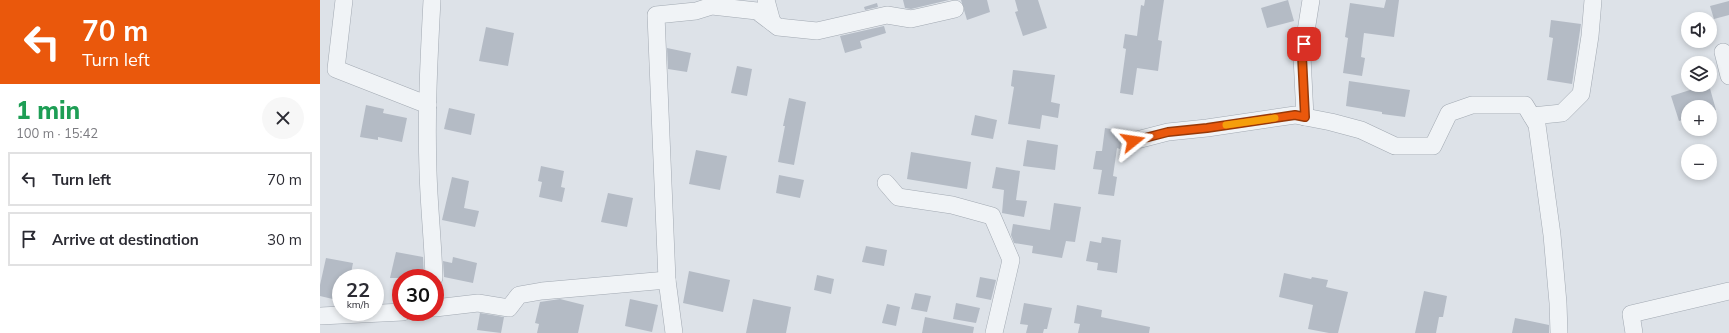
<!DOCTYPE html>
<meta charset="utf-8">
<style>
:root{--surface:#fff;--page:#f7f7f7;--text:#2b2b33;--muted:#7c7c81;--line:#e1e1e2}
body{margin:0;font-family:Mulish,sans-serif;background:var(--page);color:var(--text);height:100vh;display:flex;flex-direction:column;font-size:15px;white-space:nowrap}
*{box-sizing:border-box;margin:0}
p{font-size:13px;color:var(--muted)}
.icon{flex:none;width:22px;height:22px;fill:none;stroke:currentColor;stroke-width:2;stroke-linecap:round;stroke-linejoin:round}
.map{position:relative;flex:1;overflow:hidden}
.side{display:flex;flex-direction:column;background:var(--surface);width:320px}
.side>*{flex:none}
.guide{background:#ea580c;color:#fff;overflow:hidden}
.buttons{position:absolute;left:1361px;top:12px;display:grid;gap:8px}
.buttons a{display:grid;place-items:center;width:36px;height:36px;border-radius:50%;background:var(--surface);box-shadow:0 2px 6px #0003;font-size:20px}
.speed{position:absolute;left:12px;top:269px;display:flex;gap:8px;font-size:20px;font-weight:700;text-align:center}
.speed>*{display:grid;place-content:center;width:52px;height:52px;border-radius:50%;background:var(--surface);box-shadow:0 2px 6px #0003;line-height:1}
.speed small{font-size:10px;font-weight:400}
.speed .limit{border:6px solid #d22;background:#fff;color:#111}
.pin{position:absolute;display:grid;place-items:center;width:34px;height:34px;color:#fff;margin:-17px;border-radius:8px;box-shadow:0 2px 6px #0006}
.me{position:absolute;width:44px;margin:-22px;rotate:75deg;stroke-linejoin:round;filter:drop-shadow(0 0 3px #0008)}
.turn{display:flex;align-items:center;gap:14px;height:84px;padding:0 16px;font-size:18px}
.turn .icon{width:52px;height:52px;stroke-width:2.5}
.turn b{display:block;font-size:28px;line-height:34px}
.round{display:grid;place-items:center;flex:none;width:42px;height:42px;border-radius:21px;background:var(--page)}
.head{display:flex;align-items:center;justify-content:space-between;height:68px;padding:0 16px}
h1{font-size:24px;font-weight:800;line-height:30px;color:#1e9e55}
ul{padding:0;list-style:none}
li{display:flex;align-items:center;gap:12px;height:54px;margin:0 8px 6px;padding:0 8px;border:2px solid var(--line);border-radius:0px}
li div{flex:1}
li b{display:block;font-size:15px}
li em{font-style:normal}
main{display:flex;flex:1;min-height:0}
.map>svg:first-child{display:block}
.building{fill:#b4bbc5}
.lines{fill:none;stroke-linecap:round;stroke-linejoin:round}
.street-casing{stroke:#a2a9b2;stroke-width:18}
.street{stroke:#f0f3f6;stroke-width:17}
.route-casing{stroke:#983908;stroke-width:10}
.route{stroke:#ea580c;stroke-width:7}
.slow{stroke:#f59e0b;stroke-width:7}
</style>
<main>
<section class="side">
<div class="guide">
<div class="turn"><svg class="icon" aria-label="left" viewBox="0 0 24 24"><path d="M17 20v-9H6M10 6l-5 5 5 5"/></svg><div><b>70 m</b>Turn left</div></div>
</div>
<div class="head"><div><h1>1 min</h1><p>100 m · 15:42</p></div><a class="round"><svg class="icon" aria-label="close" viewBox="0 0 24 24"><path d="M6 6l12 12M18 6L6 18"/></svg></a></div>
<ul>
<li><svg class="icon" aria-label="left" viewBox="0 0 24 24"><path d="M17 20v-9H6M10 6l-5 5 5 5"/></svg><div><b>Turn left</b></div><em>70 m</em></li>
<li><svg class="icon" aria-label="arrive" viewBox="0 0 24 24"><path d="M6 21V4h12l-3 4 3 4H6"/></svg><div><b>Arrive at destination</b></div><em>30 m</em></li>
</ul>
</section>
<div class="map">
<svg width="1409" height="333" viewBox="0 0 1409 333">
<rect width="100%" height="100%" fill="#dde2e8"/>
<!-- building -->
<g class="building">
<polygon points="583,0 629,0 591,9 585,8"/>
<polygon points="641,0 667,0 670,12 647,20"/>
<polygon points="695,0 718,0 727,28 703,36 695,12 698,11"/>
<polygon points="825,0 844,0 838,40 842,41 838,71 817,68 813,95 800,93 806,49 803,48 805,34 817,36 821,5 824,6"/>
<polygon points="968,0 974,21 947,28 941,8"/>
<polygon points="1066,0 1079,0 1074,37 1044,33 1041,57 1045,58 1042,76 1023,73 1028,38 1025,37 1030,3 1064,8"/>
<polygon points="1409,1 1409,15 1394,19 1390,6"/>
<polygon points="557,3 558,7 545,10 544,7"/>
<polygon points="1231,20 1261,24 1252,84 1227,80 1233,38 1229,37"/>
<polygon points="564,26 566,33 540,41 542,48 525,53 520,36"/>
<polygon points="166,27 194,33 188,66 159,61"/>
<polygon points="347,48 371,53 367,72 348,69"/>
<polygon points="417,66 432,69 427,96 411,93"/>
<polygon points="693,70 735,75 731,102 740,104 738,118 722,115 720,129 688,124 694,87 691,86"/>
<polygon points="1029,81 1090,90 1085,117 1062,114 1062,112 1026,106"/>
<polygon points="1386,85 1389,85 1396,110 1390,112 1390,107 1368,107 1368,118 1359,121 1351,96"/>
<polygon points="469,98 486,102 474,165 458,162 465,126 463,126"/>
<polygon points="46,105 64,109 63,113 87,118 82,142 58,137 58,140 40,137"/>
<polygon points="129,108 155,114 151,135 124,129"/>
<polygon points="655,115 677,120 673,139 651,135"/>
<polygon points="785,128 803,131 800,149 797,148 793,176 797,177 794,196 778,194 782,170 773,169 776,151 782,151"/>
<polygon points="707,140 738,145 735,170 703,166"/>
<polygon points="376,150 407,156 400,190 369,184"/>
<polygon points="591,152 651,162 647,189 587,179"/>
<polygon points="221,166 244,171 241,187 245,188 242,202 219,197 222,182 218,181"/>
<polygon points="676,167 700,171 696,200 707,201 704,217 682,213 684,190 672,188"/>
<polygon points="459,175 484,180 480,198 456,193"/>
<polygon points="132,177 149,181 144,208 159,211 155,227 122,220"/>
<polygon points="288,193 313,198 307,227 281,222"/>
<polygon points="734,203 761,207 755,242 746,241 742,258 712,253 713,246 694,243 691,235 693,224 730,230"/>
<polygon points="782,237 801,240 797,273 777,270 778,263 766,261 770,241 781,243"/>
<polygon points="546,246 567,250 564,266 542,262"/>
<polygon points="76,252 103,257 104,278 70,278"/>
<polygon points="133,257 157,263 153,283 124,277 123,261 132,263"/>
<polygon points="6,258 33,263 30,278 21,278 21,301 0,296 0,285"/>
<polygon points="369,271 410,280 403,312 363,303"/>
<polygon points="964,273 991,279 992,277 1008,280 1006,287 1028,292 1018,333 1009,333 988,329 993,305 959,297"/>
<polygon points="497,275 514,279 511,294 494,290"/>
<polygon points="660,277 676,280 671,300 656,297"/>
<polygon points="1104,291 1127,296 1123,317 1119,317 1116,333 1095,333"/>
<polygon points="595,293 611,296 607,312 591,309"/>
<polygon points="240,299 264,305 258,333 217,333 219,324 215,323 220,302"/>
<polygon points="310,299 338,305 332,332 305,326"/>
<polygon points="433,299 471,307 466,333 426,333"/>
<polygon points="636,303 660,308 656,323 633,319"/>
<polygon points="704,303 732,308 727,329 724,329 723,333 706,333 708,325 700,324"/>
<polygon points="567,304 580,307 576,326 562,323"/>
<polygon points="757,305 782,310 781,317 830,327 829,333 758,333 760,324 754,323"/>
<polygon points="160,313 184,317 181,333 157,330"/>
<polygon points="605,317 654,327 653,333 602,333"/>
<polygon points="1195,318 1229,325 1229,333 1192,333"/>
</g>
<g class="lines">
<defs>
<g id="street">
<polyline points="24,0 16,69 108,105"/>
<path d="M112 0C109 57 106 114 108 171 109 207 113 242 114 278"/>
<polyline points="446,0 452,22"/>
<polyline points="1403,52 1409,76"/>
<polyline points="1212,116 1242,113 1261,94 1270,36 1273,0"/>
<polyline points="985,117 982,56 991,0"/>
<polyline points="813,141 848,132 887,128 975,115 1011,122 1041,130 1075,146 1113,146 1129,113 1152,105 1205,105 1217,125 1232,235 1238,303 1239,333"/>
<polyline points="566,183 578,197 632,205 672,216 691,260 674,333"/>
<polyline points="115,308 158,303 189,308 199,295 222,291 347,280"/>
<polyline points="0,316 83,312"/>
<polyline points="354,333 347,280 336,15 376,11 392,6 437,11 458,27 497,31 567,15 591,19 635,9"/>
<polyline points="1314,333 1311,314 1409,291"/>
</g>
</defs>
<!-- street casing -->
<use href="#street" class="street-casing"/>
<!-- street -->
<use href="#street" class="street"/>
</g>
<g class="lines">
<defs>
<polyline id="route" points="813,141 848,132 887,128 975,115 985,117 982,56 984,44"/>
</defs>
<!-- route casing -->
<use href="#route" class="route-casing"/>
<!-- route -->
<use href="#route" class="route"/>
<!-- slow -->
<polyline class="slow" points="906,125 955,118"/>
</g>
</svg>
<div class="buttons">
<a><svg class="icon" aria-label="sound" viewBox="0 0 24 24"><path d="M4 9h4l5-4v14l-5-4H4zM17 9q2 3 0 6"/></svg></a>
<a><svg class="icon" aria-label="layers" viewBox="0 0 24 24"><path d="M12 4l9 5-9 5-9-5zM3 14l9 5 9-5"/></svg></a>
<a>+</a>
<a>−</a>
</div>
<div class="speed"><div>22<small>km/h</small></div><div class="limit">30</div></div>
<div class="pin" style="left:984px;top:44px;background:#d93025"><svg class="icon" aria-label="arrive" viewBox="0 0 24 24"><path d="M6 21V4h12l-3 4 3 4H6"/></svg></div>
<svg class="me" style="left:813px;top:141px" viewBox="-20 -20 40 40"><path d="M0-17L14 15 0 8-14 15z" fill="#ea580c" stroke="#fff" stroke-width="4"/></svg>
</div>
</main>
